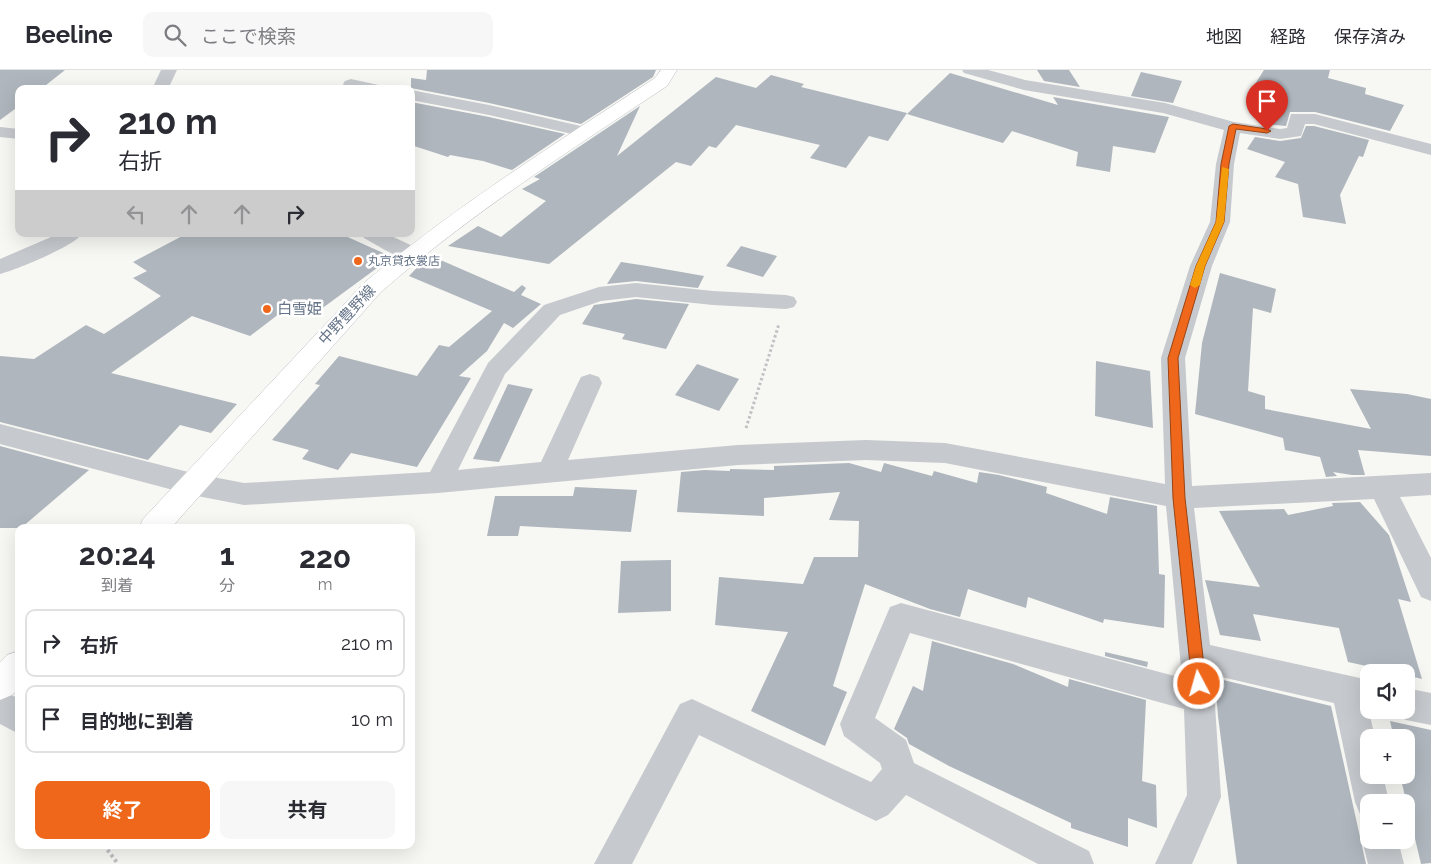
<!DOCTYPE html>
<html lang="ja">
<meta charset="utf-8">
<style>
:root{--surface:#fff;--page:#f7f7f7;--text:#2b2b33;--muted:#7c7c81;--line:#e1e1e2;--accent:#ef671b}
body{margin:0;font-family:Raleway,"Noto Sans JP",sans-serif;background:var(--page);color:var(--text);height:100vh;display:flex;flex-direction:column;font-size:19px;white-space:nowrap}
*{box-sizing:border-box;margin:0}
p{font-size:16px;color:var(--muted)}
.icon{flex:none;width:28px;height:28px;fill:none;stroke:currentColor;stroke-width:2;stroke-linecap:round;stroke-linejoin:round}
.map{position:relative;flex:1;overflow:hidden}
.drawer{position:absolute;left:15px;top:454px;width:400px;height:325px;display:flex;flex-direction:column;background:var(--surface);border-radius:10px;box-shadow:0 5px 20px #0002}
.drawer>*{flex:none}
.guide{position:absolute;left:15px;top:15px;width:400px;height:152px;border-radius:10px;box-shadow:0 5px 20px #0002;background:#fff;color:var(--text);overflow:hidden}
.tools{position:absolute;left:1360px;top:594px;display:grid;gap:10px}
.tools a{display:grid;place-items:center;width:55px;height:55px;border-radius:10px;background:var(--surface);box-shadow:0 5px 20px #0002;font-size:25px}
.pin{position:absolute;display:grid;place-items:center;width:42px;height:42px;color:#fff;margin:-51px -21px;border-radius:50% 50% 50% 0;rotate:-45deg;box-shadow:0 0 5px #0007}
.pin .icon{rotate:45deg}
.me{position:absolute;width:55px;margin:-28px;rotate:354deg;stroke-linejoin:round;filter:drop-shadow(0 0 4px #0008)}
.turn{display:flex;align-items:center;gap:18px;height:105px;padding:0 20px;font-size:22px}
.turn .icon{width:65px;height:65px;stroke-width:2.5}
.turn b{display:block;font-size:35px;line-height:42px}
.lanes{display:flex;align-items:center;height:48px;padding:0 20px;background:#0003;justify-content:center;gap:25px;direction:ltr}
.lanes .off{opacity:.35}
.eta{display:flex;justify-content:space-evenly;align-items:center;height:85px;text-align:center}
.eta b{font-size:30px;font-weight:700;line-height:35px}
.primary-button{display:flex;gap:10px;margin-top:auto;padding:10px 20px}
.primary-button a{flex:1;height:58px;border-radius:10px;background:var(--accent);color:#fff;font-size:20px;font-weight:700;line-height:58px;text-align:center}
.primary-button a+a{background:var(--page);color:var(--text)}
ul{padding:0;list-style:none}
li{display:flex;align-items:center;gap:15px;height:68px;margin:0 10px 8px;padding:0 10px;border:2px solid var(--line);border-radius:10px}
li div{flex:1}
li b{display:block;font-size:19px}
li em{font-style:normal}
header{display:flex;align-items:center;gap:30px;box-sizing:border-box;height:70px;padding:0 25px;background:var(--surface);border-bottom:1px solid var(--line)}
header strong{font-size:24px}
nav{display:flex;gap:28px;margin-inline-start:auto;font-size:18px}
.search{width:350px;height:45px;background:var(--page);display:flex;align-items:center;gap:12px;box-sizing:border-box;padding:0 18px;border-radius:10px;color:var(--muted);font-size:19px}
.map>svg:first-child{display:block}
.building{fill:#afb6bd}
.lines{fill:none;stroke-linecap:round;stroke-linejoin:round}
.primary-casing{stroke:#b9bcc1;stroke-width:1}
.path-far1{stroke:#c0c1c4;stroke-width:3;stroke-dasharray:2.5 2.5;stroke-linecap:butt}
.path{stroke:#c0c1c4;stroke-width:4;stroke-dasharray:3 3;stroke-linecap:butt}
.street{fill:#c6c9cd;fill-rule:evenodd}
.primary{fill:#fff;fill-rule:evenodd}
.route{fill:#ef671b;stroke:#9b4312}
.slow{fill:#f59e0b}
.poi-dot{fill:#ef671b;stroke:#fff;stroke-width:2}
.labels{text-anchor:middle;stroke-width:5;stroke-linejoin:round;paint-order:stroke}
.far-poi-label{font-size:12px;fill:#647387;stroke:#fff;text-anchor:start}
.poi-label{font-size:15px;fill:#647387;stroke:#fff;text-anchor:start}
.street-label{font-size:15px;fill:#647387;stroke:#fff}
</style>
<header>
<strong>Beeline</strong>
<div class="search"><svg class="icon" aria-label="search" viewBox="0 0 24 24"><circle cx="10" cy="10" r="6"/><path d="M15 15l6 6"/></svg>ここで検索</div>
<nav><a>地図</a><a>経路</a><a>保存済み</a></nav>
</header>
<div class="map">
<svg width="1431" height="794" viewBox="0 0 1431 794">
<rect width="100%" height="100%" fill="#f7f7f3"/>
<!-- building -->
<g class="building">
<polygon points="0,0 65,0 41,19 19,19 19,36 0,50"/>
<polygon points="427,0 656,0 653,7 581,54 489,33 411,18 411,8 426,10"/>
<polygon points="1037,0 1069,0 1080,17 1044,11"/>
<polygon points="1264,0 1330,0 1328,8 1366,18 1365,24 1404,35 1390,61 1315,42 1290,42 1286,56 1263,54 1265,51 1255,14"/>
<polygon points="1141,2 1182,11 1173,33 1131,26"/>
<polygon points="950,3 1058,35 1053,27 1169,47 1155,83 1113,76 1110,102 1076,96 1078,82 1012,61 1003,73 907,44"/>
<polygon points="771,5 804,14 801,17 907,43 888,71 869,66 846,98 810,88 820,75 736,55 716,78 709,76 691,96 676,92 549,194 448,176 478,156 501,167 546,131 522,119 540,109 534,107 640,36 617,86 716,7 756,18"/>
<polygon points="411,32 489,47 565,64 512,100 483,91 450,85 448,87 411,75"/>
<polygon points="1306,56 1314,56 1369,70 1363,87 1359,86 1340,125 1346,154 1303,147 1298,114 1275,107 1285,92 1247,79 1255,67 1280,71 1301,68"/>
<polygon points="186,164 341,164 392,187 313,245 292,234 250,266 192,246 111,303 237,334 211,363 180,355 148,390 0,352 0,286 34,289 86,255 104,264 161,226 133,208 147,201 133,192"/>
<polygon points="741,176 777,186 763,207 726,196"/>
<polygon points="429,185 514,222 522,215 526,218 521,225 541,234 513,258 504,253 487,281 459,306 471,308 417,397 351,383 338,400 302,389 309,380 272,370 320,315 315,314 339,286 417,306 439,275 449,277 492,241 409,206"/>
<polygon points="621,192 647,196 704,206 698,218 636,211 607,214"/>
<polygon points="1220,203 1276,219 1271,243 1253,238 1248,321 1265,326 1265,339 1371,359 1350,319 1407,324 1431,329 1431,386 1358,380 1365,405 1352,405 1333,402 1337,406 1326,407 1320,387 1285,380 1283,368 1195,344 1202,273"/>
<polygon points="636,229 689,234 666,279 622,269 625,264 582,254 594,235"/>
<polygon points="1096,291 1150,301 1153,358 1095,346"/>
<polygon points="697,294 739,309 719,341 675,325"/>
<polygon points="508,314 533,319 499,392 473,389"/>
<polygon points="0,376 89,400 21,458 0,458"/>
<polygon points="849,393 881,402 884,393 932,406 934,401 977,413 979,402 999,405 1047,417 1046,423 1107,444 1110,427 1157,436 1159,504 1165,505 1164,558 1104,549 1103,553 1028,527 1026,538 968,519 960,547 930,539 865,514 833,616 847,622 825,676 751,641 788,562 715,555 719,507 803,514 814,487 858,487 859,451 829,450 840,422 764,428 764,446 677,442 681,402 705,400 730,401 730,399 774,400 774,396"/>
<polygon points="575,417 637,420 631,462 520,456 518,466 487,466 495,426 573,426"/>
<polygon points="1360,432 1389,465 1411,532 1398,529 1422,609 1406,605 1406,602 1394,602 1348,592 1339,558 1253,544 1261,571 1220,565 1205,510 1260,517 1219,441 1284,439 1288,445 1333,436 1332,433"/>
<polygon points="671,490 671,541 618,543 621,491"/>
<polygon points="932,571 1013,594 1068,617 1069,609 1146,630 1142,711 1156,715 1157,758 1128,748 1128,777 1071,758 1071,753 949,696 909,674 907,668 894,659 913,616 923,621"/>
<polygon points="1105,582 1148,592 1147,597 1105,586"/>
<polygon points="1215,608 1331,636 1366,794 1237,794 1218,646"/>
<polygon points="1390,651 1431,660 1431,793 1421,794 1400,705 1406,705 1406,668 1394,668"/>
</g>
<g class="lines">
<defs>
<g id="primary">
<path d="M661 0H677L667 16C569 81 470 144 381 222L171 458H139L143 449 365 212C456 136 556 73 655 8Z"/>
<polygon points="19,581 19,619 12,625 0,630 0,592 7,585"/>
</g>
</defs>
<!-- primary casing -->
<use href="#primary" class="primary-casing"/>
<!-- path-far1 -->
<polyline class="path-far1" points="746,358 779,254"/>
<!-- path -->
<polyline class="path" points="104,775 118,794"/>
<!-- street -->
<g class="street">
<polygon points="161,0 177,0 168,19 152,19"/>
<polygon points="962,0 988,0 1025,10 1165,33 1234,52 1280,59 1287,58 1291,44 1315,44 1431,74 1431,85 1314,54 1305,54 1301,66 1280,69 1240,63 1234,94 1230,152 1212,196 1185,288 1192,416 1431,403 1431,425 1400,427 1431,488 1431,531 1421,527 1374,429 1194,438 1210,575 1369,610 1369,640 1373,640 1369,641 1375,668 1369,668 1369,705 1383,705 1389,732 1369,732 1369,748 1360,744 1355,732 1334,633 1213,605 1221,727 1192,794 1155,794 1187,725 1184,639 910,563 875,648 906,670 914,693 1089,781 1094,794 1038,794 906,725 888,745 876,751 699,665 632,794 594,794 680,634 692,629 871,712 882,699 880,693 844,666 840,654 890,537 901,533 1182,608 1166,436 945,393 866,390 738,395 438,423 244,435 192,425 0,374 0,354 192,403 244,413 430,402 488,293 544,235 599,217 636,213 713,221 786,225 794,227 797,232 794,237 786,239 713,235 636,227 601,231 560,245 505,304 458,400 541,392 578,313 581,307 590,304 599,307 602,313 568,390 738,375 866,370 945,373 1165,414 1161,288 1190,196 1210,152 1216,94 1224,60 1163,43 1024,20 964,3"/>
<polygon points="351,9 383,16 385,19 345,17 343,14 345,11"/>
<polygon points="411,20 489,35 585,57 591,58 594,62 591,66 585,67 489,45 411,30"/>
<polygon points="0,57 19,59 19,69 0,67"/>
<path d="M58 164H82C74 176 16 200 0 204V189Z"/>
<path d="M361 164H387L417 178 420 183 417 188C400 192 379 176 364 168Z"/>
<polygon points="1406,618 1431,623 1431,655 1406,650 1395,645 1392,640 1406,640"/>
<polygon points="0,619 19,629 19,664 0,654"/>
<polygon points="1367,757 1369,757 1369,770 1398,770 1404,794 1368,794 1362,770"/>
</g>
<!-- primary -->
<use href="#primary" class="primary"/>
</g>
<!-- route -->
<polygon class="route" points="1233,54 1267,59 1271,61 1267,63 1236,59 1229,94 1224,152 1205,196 1178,288 1185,428 1206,614 1204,619 1199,621 1194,619 1192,614 1173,428 1168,288 1196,196 1216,152 1221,94 1229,56"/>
<!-- slow -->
<polygon class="slow" points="1222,97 1229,99 1224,152 1205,196 1200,215 1195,218 1190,215 1196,196 1216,152"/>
<!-- markers -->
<g class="poi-dot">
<circle cx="358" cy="191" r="5"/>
<circle cx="267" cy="239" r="5"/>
</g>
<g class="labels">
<!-- far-poi labels -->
<g class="far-poi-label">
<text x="368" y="195">丸京貸衣裳店</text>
</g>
<!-- poi labels -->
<g class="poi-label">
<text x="277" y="244">白雪姫</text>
</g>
<!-- street labels -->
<g class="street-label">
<text transform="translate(347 245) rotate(-47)" y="5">中野豊野線</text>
</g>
</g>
</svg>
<div class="tools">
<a><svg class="icon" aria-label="sound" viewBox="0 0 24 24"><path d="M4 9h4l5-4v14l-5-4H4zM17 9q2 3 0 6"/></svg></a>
<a>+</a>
<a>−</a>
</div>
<div class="pin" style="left:1267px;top:61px;background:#d93025"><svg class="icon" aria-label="arrive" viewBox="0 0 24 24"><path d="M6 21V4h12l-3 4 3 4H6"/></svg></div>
<svg class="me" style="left:1199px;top:614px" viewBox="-20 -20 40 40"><circle r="17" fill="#ef671b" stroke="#fff" stroke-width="3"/><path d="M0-11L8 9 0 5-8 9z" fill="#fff"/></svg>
<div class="guide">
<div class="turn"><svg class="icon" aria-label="right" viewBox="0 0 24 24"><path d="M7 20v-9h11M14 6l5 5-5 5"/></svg><div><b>210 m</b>右折</div></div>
<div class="lanes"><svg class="icon off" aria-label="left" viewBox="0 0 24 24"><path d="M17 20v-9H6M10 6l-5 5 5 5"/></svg><svg class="icon off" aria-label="ahead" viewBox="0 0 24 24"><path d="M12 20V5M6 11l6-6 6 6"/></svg><svg class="icon off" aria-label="ahead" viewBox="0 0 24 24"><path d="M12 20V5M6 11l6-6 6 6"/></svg><svg class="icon" aria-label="right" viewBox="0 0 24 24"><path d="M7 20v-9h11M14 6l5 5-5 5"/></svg></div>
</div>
<section class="drawer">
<div class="eta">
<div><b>20:24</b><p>到着</p></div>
<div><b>1</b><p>分</p></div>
<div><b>220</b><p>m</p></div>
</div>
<ul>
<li><svg class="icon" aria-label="right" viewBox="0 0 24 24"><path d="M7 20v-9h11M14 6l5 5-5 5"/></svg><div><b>右折</b></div><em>210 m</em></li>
<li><svg class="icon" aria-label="arrive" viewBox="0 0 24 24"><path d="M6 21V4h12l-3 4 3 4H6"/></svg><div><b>目的地に到着</b></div><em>10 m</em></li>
</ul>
<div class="primary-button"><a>終了</a><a>共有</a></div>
</section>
</div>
